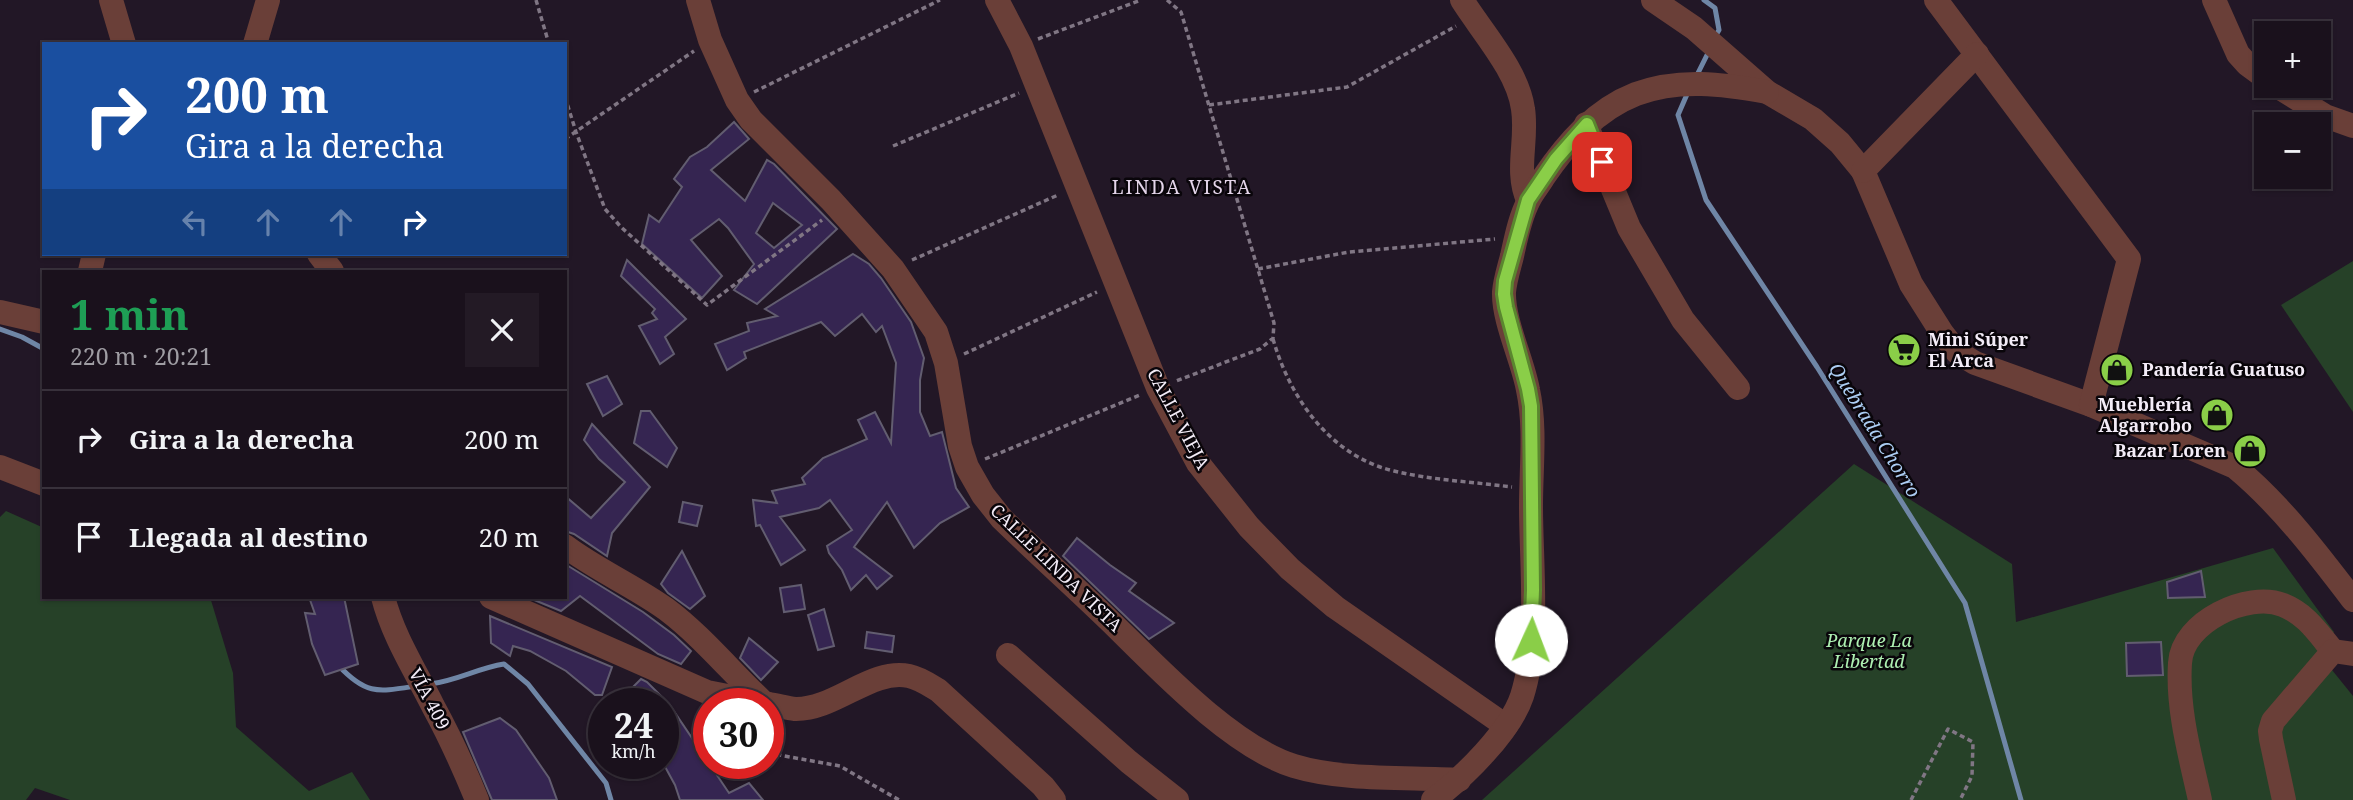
<!DOCTYPE html>
<html lang="es">
<meta charset="utf-8">
<style>
:root{--surface:#1a111c;--page:#231a25;--text:#f1f3f6;--muted:#9f9da3;--line:#38313b}
body{margin:0;font-family:"Noto Serif",serif;background:var(--page);color:var(--text);height:100vh;display:flex;flex-direction:column;font-size:26px;white-space:nowrap}
*{box-sizing:border-box;margin:0}
p{font-size:23px;color:var(--muted)}
.icon{flex:none;width:38px;height:38px;fill:none;stroke:currentColor;stroke-width:2;stroke-linecap:round;stroke-linejoin:round}
.map{position:relative;flex:1;overflow:hidden}
.drawer{position:absolute;left:42px;top:270px;width:525px;height:329px;display:flex;flex-direction:column;background:var(--surface);border-radius:0px;box-shadow:0 2px 5px #0004,0 0 0 2px var(--line)}
.drawer>*{flex:none}
.hud{position:absolute;left:42px;top:42px;width:525px;height:214px;border-radius:0px;box-shadow:0 2px 5px #0004,0 0 0 2px var(--line);background:#1a4fa0;color:#fff;overflow:hidden}
.tools{position:absolute;left:2254px;top:21px;display:grid;gap:14px}
.tools a{display:grid;place-items:center;width:77px;height:77px;border-radius:0px;background:var(--surface);box-shadow:0 2px 5px #0004,0 0 0 2px var(--line);font-size:35px}
.speed{position:absolute;left:588px;top:688px;display:flex;gap:14px;font-size:35px;font-weight:700;text-align:center}
.speed>*{display:grid;place-content:center;width:91px;height:91px;border-radius:50%;background:var(--surface);box-shadow:0 2px 5px #0004,0 0 0 2px var(--line);line-height:1}
.speed small{font-size:18px;font-weight:400}
.speed .limit{border:10px solid #d22;background:#fff;color:#111}
.pin{position:absolute;display:grid;place-items:center;width:60px;height:60px;color:#fff;margin:-30px;border-radius:14px;box-shadow:0 4px 10px #0006}
.me{position:absolute;width:77px;margin:-38px;rotate:2deg;stroke-linejoin:round;filter:drop-shadow(0 0 5px #0008)}
.turn{display:flex;align-items:center;gap:24px;height:147px;padding:0 28px;font-size:32px}
.turn .icon{width:91px;height:91px;stroke-width:2.5}
.turn b{display:block;font-size:49px;line-height:60px}
.lanes{display:flex;align-items:center;height:66px;padding:0 28px;background:#0003;justify-content:center;gap:35px;direction:ltr}
.lanes .off{opacity:.35}
.round{display:grid;place-items:center;flex:none;width:74px;height:74px;border-radius:0px;background:var(--page)}
.overview{display:flex;align-items:center;justify-content:space-between;height:119px;padding:0 28px}
h1{font-size:42px;font-weight:700;line-height:52px;color:#1e9e55}
ul{padding:0;list-style:none}
li{display:flex;align-items:center;gap:21px;height:98px;padding:0 28px;border-top:2px solid var(--line)}
li div{flex:1}
li b{display:block;font-size:26px}
li em{font-style:normal}
.map>svg:first-child{display:block}
.green{fill:#264128}
.lines{fill:none;stroke-linecap:round;stroke-linejoin:round}
.stream{stroke:#6f86a6;stroke-width:5}
.building{fill:#352551;stroke:#625d70;stroke-width:2;fill-rule:evenodd}
.path{stroke:#807684;stroke-width:3.5;stroke-dasharray:5 3.5;stroke-linecap:butt}
.minor{stroke:#6a3f38;stroke-width:24}
.route-casing{stroke:#5a862f;stroke-width:18}
.route{stroke:#8ace48;stroke-width:12}
.labels{text-anchor:middle;stroke-width:5;stroke-linejoin:round;paint-order:stroke}
.poi-label{font-size:18px;font-weight:bold;fill:#f3ecf7;stroke:#09050a;text-anchor:start}
.street-label{font-size:18px;fill:#f3ecf7;stroke:#09050a}
.park-label{font-size:18px;font-style:italic;fill:#aef0b2;stroke:#09050a}
.neighbourhood-label{font-size:19px;letter-spacing:2px;fill:#e4d5ea;stroke:#09050a}
.water-label{font-size:19px;font-style:italic;fill:#accdf3;stroke:#09050a}
</style>
<div class="map">
<svg width="2353" height="800" viewBox="0 0 2353 800">
<rect width="100%" height="100%" fill="#221726"/>
<!-- green -->
<g class="green">
<polygon points="2353,261 2353,412 2281,305"/>
<polygon points="1854,464 2012,564 2016,622 2273,548 2334,632 2261,726 2277,800 1482,800"/>
<polygon points="6,511 44,528 44,597 210,597 233,673 236,727 309,791 352,772 370,800 70,800 35,788 26,800 0,800 0,517"/>
<polygon points="2328,665 2353,696 2353,800 2292,800 2276,733"/>
</g>
<g class="lines">
<!-- stream -->
<g class="stream">
<polyline points="1704,0 1715,8 1719,30 1716,35"/>
<polyline points="1698,73 1709,51"/>
<polyline points="1688,92 1678,115 1706,200 1817,367 1965,603 2021,800"/>
<polyline points="0,329 22,337 44,349"/>
<path d="M338 665C366 695 377 692 416 686"/>
<path d="M430 684C456 681 478 668 504 664L528 684 606 783 611 800"/>
</g>
</g>
<!-- building -->
<g class="building">
<path d="M734 122 749 139 711 170 745 201 767 160 774 164 837 229 757 304 734 290 754 264 728 228 719 219 691 240 722 276 702 298 642 244 649 215 659 222 682 187 674 179 690 157 707 147ZM773 203 802 225 774 248 756 233Z"/>
<polygon points="853,254 869,264 881,278 911,322 924,358 920,380 920,412 930,436 942,432 956,488 969,507 940,523 914,548 887,502 854,547 892,576 877,589 866,575 851,590 842,570 829,553 827,546 852,530 830,500 819,508 780,517 805,550 781,565 760,525 756,526 753,500 777,503 772,491 805,484 802,478 823,458 867,439 858,420 875,412 891,443 896,363 882,326 876,332 862,314 835,336 821,322 744,352 746,358 727,370 715,344 749,331 747,323 777,316 765,309"/>
<polygon points="627,260 686,319 665,337 674,354 660,364 639,326 657,319 652,313 655,309 621,276"/>
<polygon points="607,376 622,404 603,416 587,384"/>
<polygon points="641,411 650,411 677,448 667,467 634,443"/>
<polygon points="592,424 650,487 612,533 607,556 574,534 565,531 565,496 591,518 625,482 599,459 584,440"/>
<polygon points="683,502 702,506 697,526 679,522"/>
<polygon points="1077,538 1110,565 1136,583 1129,591 1174,623 1149,639 1063,556"/>
<polygon points="682,551 705,596 690,609 668,593 661,584"/>
<polygon points="565,564 643,612 674,635 691,651 681,664 658,654 580,596 561,611 527,597 565,597"/>
<polygon points="2201,571 2205,597 2168,598 2167,582"/>
<polygon points="801,585 805,609 784,612 780,588"/>
<polygon points="309,597 344,597 358,664 325,675 312,644 305,613 315,614"/>
<polygon points="824,609 834,646 818,650 808,615"/>
<polygon points="490,616 612,667 602,695 595,695 566,671 530,651 513,646 510,656 491,643"/>
<polygon points="867,632 894,636 892,652 865,648"/>
<polygon points="749,638 778,662 761,680 740,658"/>
<polygon points="2161,642 2163,675 2127,676 2126,643"/>
<polygon points="641,679 647,682 669,704 729,793 749,783 763,800 680,800 675,785 663,763 663,704 631,704 623,697"/>
<polygon points="500,718 516,730 549,778 557,800 492,800 463,732"/>
</g>
<g class="lines">
<!-- path -->
<g class="path">
<polyline points="536,0 549,44"/>
<polyline points="1167,0 1181,12 1274,323 1273,338 1260,349 1176,381"/>
<polyline points="1038,39 1141,0"/>
<polyline points="754,92 940,0"/>
<polyline points="565,97 576,132 605,209 621,227 707,305 822,220"/>
<polyline points="1209,105 1347,87 1456,26"/>
<polyline points="565,139 694,51"/>
<polyline points="893,146 1019,93"/>
<polyline points="912,260 1058,195"/>
<polyline points="1258,269 1349,252 1495,239"/>
<path d="M1273 339C1290 398 1330 456 1394 471 1431 480 1474 482 1512 487"/>
<polyline points="964,354 1097,292"/>
<polyline points="985,459 1140,395"/>
<polyline points="768,753 840,766 899,800"/>
<polyline points="1911,800 1948,729 1973,742 1972,776 1960,800"/>
</g>
<!-- minor -->
<g class="minor">
<polyline points="111,0 124,44"/>
<path d="M698 0 710 40 737 100 751 120 831 200 893 269 936 332 946 363 960 446 967 467 983 495 1002 519C1038 554 1075 587 1111 622 1158 668 1232 747 1294 766 1343 781 1408 777 1459 780"/>
<polyline points="997,0 1021,46 1158,388 1198,463 1249,527 1290,569 1335,607 1506,726"/>
<path d="M1462 0C1482 32 1518 71 1523 109 1528 140 1515 171 1528 200"/>
<path d="M1653 0 1694 28 1767 92 1813 119 1840 143 1863 171 1911 284 1942 333 1957 352 1975 363 2091 405 2235 467C2280 504 2318 554 2353 600"/>
<polyline points="1936,0 2129,259 2091,405"/>
<polyline points="2214,0 2238,54 2247,64 2266,78"/>
<polyline points="255,44 268,0"/>
<polyline points="2277,86 2325,116 2353,126"/>
<polyline points="1586,124 1629,228 1683,320 1738,388"/>
<polyline points="1863,171 1977,54"/>
<polyline points="319,254 332,271"/>
<polyline points="90,271 94,254"/>
<polyline points="0,312 44,322"/>
<polyline points="0,467 44,484"/>
<path d="M565 546C597 570 634 586 666 609 702 636 731 672 764 703"/>
<path d="M383 597C393 636 415 670 433 706 450 737 464 768 477 800"/>
<polyline points="491,597 707,692 768,704"/>
<polyline points="1008,655 1129,762 1177,800"/>
<path d="M768 704C777 705 786 708 795 709 835 710 871 668 909 676 919 678 928 684 938 690L1043 786 1054 800"/>
<path d="M1433 800C1463 778 1510 732 1522 696 1540 640 1531 565 1531 506 1531 468 1536 427 1528 390 1523 361 1503 321 1504 292 1505 280 1509 268 1512 256 1516 238 1520 217 1529 200 1532 193 1539 185 1543 178 1567 143 1595 110 1636 94 1679 78 1723 84 1767 92"/>
<path d="M2200 800C2190 755 2177 709 2180 663 2182 622 2248 591 2283 605 2306 614 2318 633 2333 651"/>
<polyline points="2284,800 2271,739 2270,731 2273,721 2333,651 2353,654"/>
</g>
</g>
<g class="lines">
<defs>
<polyline id="route" points="1531,640 1533,590 1531,406 1528,389 1506,307 1504,294 1505,281 1528,200 1556,159 1587,124 1602,162"/>
</defs>
<!-- route casing -->
<use href="#route" class="route-casing"/>
<!-- route -->
<use href="#route" class="route"/>
</g>
<!-- icons -->
<defs>
<symbol id="supermarket-disc" viewBox="-11 -11 22 22"><circle r="9.5" fill="#8ace48" stroke="#09050a"/><path d="M-6-5.5h2.5l.6 2H6L4.5 2H-2.5L-4.4-4H-6ZM-1.5 3.2a1.3 1.3 0 1 0 .1 0ZM3 3.2a1.3 1.3 0 1 0 .1 0Z" fill="#111"/></symbol>
<symbol id="shop-disc" viewBox="-11 -11 22 22"><circle r="9.5" fill="#8ace48" stroke="#09050a"/><path d="M-5-2.5h2.3a2.7 3.5 0 0 1 5.4 0H5L5.5 6h-11ZM-1.5-2.5h3a1.5 2.3 0 0 0-3 0Z" fill="#111"/></symbol>
</defs>
<g fill-rule="evenodd">
<use href="#supermarket-disc" x="1885" y="331" width="38" height="38"/>
<use href="#shop-disc" x="2098" y="351" width="38" height="38"/>
<use href="#shop-disc" x="2198" y="396" width="38" height="38"/>
<use href="#shop-disc" x="2231" y="432" width="38" height="38"/>
</g>
<g class="labels">
<!-- poi labels -->
<g class="poi-label">
<text x="1928" y="346">Mini Súper<tspan x="1928" dy="21">El Arca</tspan></text>
<text x="2142" y="376">Pandería Guatuso</text>
<text x="2192" y="411" text-anchor="end">Mueblería<tspan x="2192" dy="21">Algarrobo</tspan></text>
<text x="2226" y="457" text-anchor="end">Bazar Loren</text>
</g>
<!-- street labels -->
<g class="street-label">
<text transform="translate(1178 419) rotate(62)" y="6">CALLE VIEJA</text>
<text transform="translate(1056 568) rotate(44)" y="6">CALLE LINDA VISTA</text>
<text transform="translate(429 699) rotate(62)" y="6">VÍA 409</text>
</g>
<!-- park labels -->
<g class="park-label">
<text x="1869" y="647">Parque La<tspan x="1869" dy="21">Libertad</tspan></text>
</g>
<!-- neighbourhood labels -->
<g class="neighbourhood-label">
<text x="1182" y="194">LINDA VISTA</text>
</g>
<!-- water labels -->
<g class="water-label">
<text transform="translate(1875 430) rotate(58)" y="7">Quebrada Chorro</text>
</g>
</g>
</svg>
<div class="tools">
<a>+</a>
<a>−</a>
</div>
<div class="speed"><div>24<small>km/h</small></div><div class="limit">30</div></div>
<div class="pin" style="left:1602px;top:162px;background:#d93025"><svg class="icon" aria-label="arrive" viewBox="0 0 24 24"><path d="M6 21V4h12l-3 4 3 4H6"/></svg></div>
<svg class="me" style="left:1531px;top:640px" viewBox="-20 -20 40 40"><circle r="19" fill="#fff"/><path d="M0-13L10 11 0 6-10 11z" fill="#8ace48"/></svg>
<div class="hud">
<div class="turn"><svg class="icon" aria-label="right" viewBox="0 0 24 24"><path d="M7 20v-9h11M14 6l5 5-5 5"/></svg><div><b>200 m</b>Gira a la derecha</div></div>
<div class="lanes"><svg class="icon off" aria-label="left" viewBox="0 0 24 24"><path d="M17 20v-9H6M10 6l-5 5 5 5"/></svg><svg class="icon off" aria-label="ahead" viewBox="0 0 24 24"><path d="M12 20V5M6 11l6-6 6 6"/></svg><svg class="icon off" aria-label="ahead" viewBox="0 0 24 24"><path d="M12 20V5M6 11l6-6 6 6"/></svg><svg class="icon" aria-label="right" viewBox="0 0 24 24"><path d="M7 20v-9h11M14 6l5 5-5 5"/></svg></div>
</div>
<section class="drawer">
<div class="overview"><div><h1>1 min</h1><p>220 m · 20:21</p></div><a class="round"><svg class="icon" aria-label="close" viewBox="0 0 24 24"><path d="M6 6l12 12M18 6L6 18"/></svg></a></div>
<ul>
<li><svg class="icon" aria-label="right" viewBox="0 0 24 24"><path d="M7 20v-9h11M14 6l5 5-5 5"/></svg><div><b>Gira a la derecha</b></div><em>200 m</em></li>
<li><svg class="icon" aria-label="arrive" viewBox="0 0 24 24"><path d="M6 21V4h12l-3 4 3 4H6"/></svg><div><b>Llegada al destino</b></div><em>20 m</em></li>
</ul>
</section>
</div>
